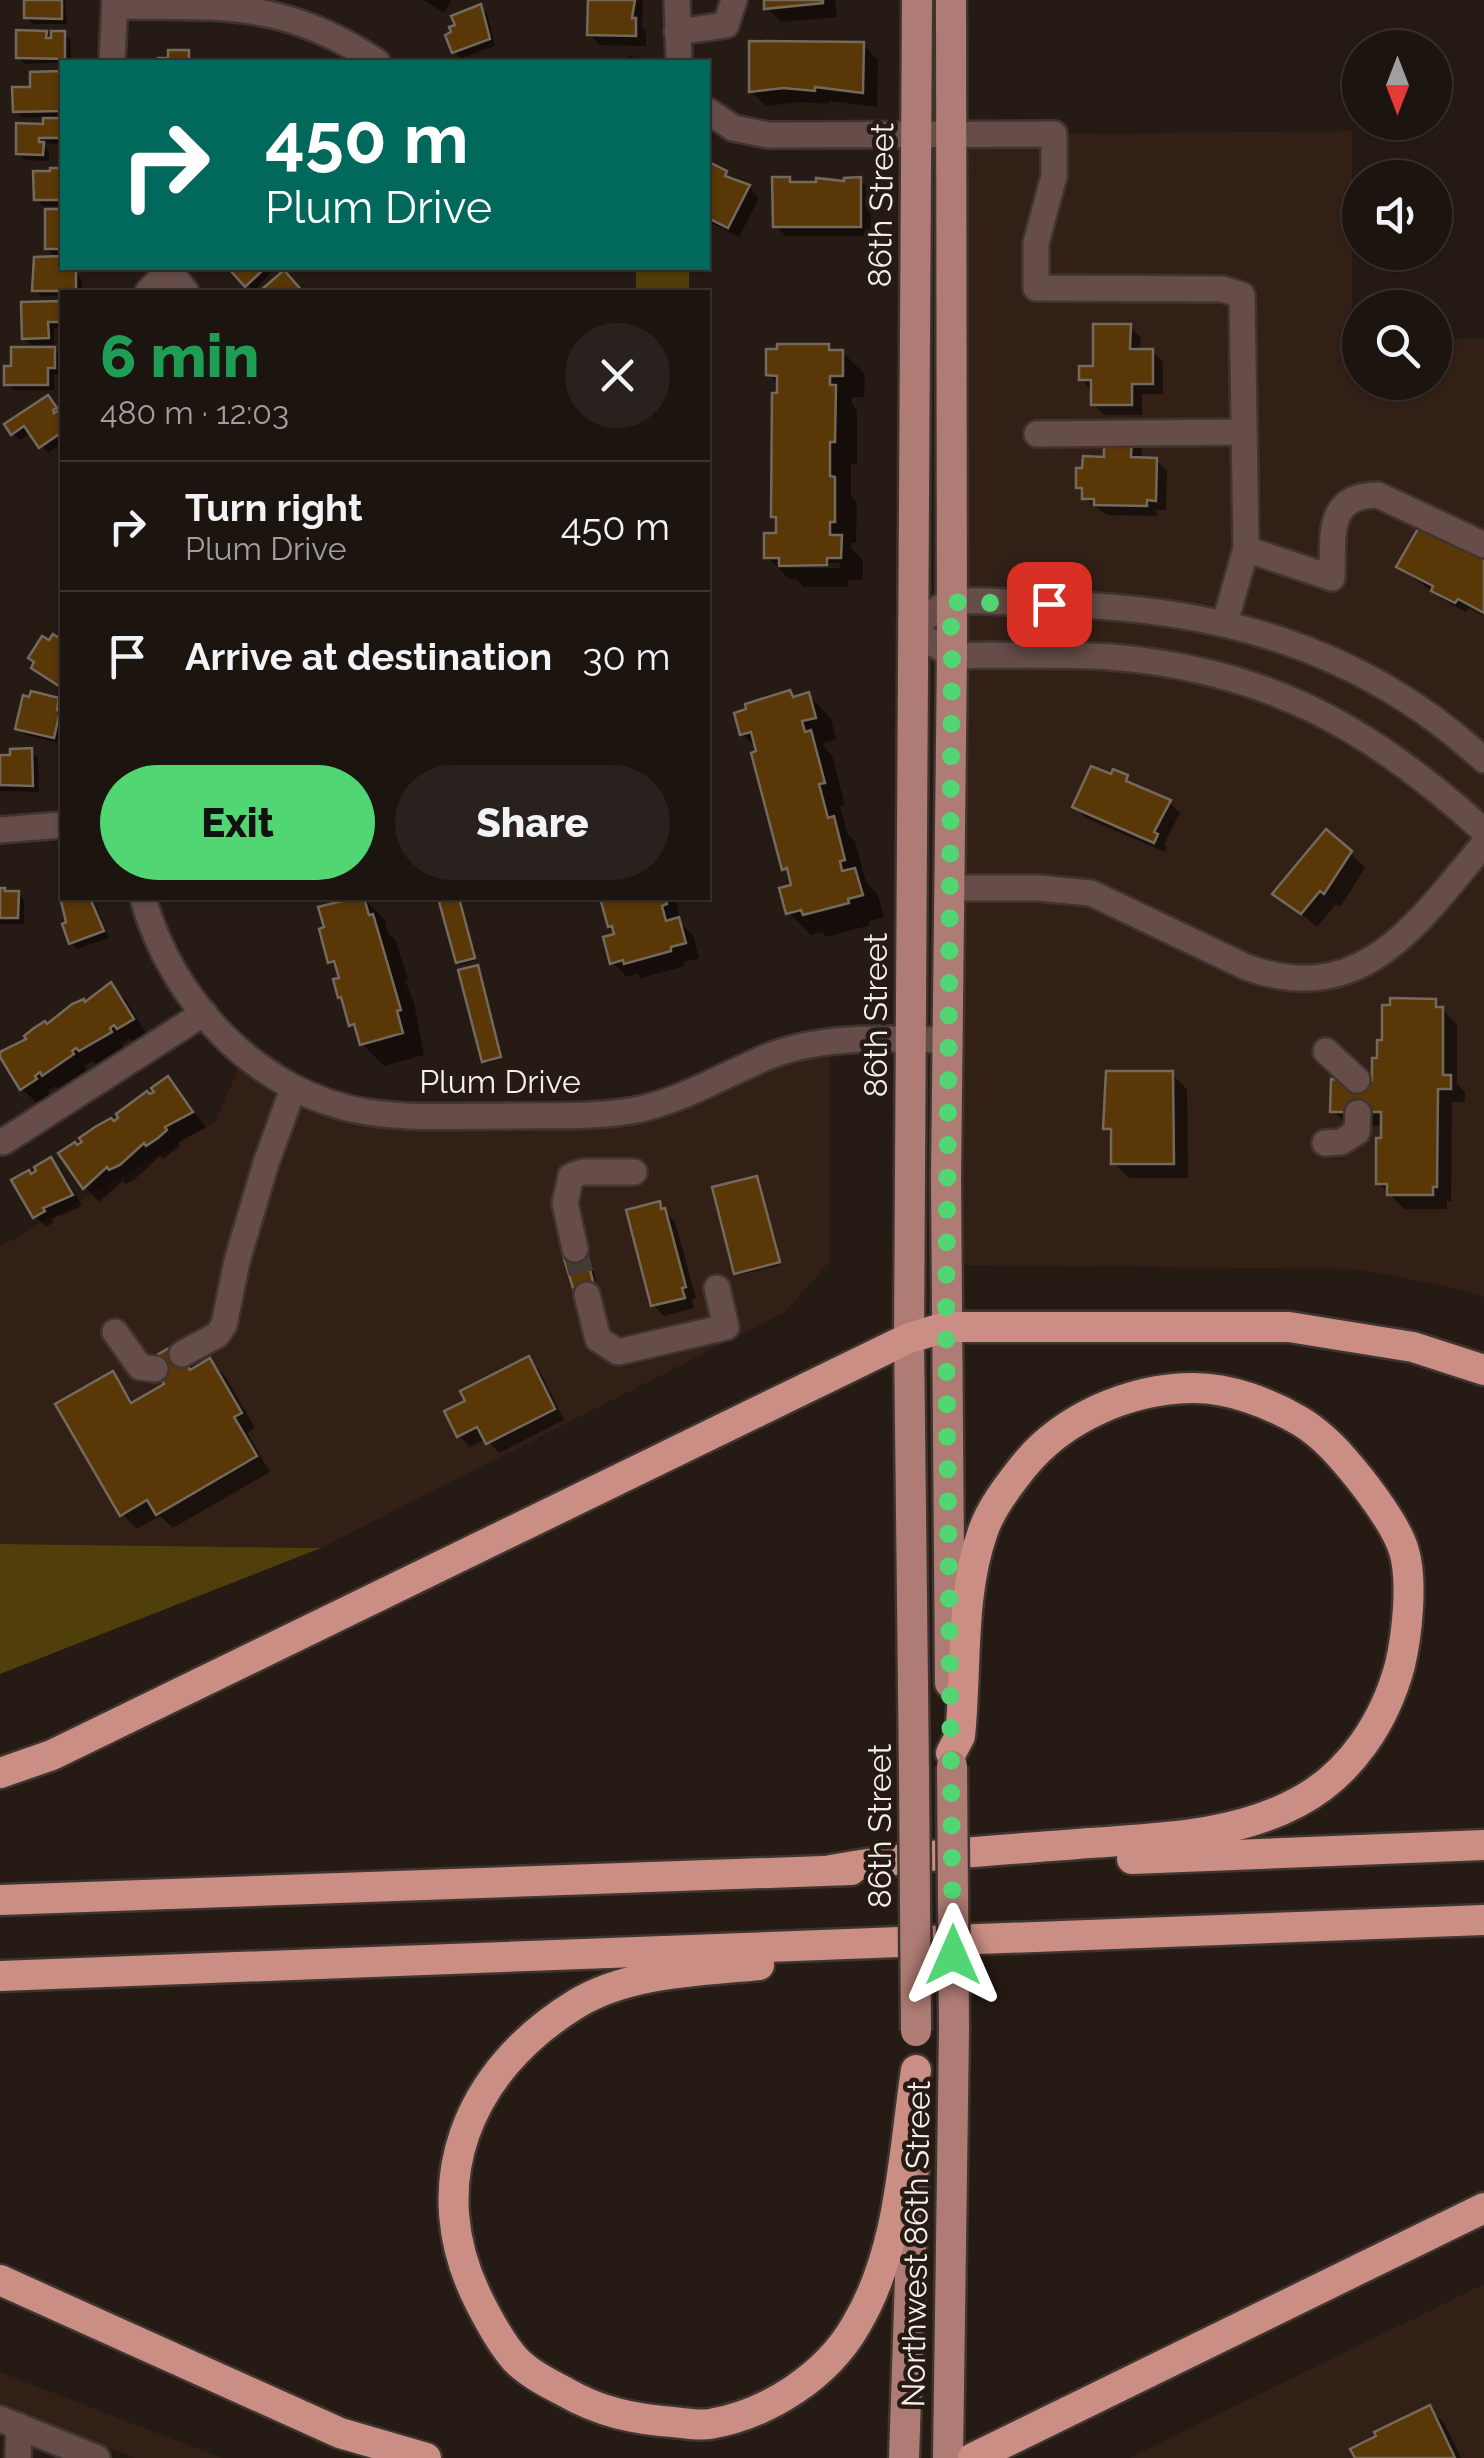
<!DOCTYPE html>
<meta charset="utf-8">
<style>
:root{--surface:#1c140f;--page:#29211d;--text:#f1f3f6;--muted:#a09e9e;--line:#3a332f;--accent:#52d673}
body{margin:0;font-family:Raleway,sans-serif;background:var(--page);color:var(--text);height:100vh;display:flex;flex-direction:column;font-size:38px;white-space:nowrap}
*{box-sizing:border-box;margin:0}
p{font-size:32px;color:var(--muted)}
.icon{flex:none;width:55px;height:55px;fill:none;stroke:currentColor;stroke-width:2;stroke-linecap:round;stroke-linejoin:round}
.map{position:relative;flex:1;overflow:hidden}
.sheet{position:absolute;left:60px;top:290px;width:650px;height:610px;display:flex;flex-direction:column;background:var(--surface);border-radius:0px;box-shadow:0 2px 8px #0004,0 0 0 2px var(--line)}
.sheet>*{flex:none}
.banner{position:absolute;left:60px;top:60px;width:650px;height:210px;border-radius:0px;box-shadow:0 2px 8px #0004,0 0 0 2px var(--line);background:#00695c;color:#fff;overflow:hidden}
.needle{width:65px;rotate:180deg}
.tools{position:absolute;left:1342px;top:30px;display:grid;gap:20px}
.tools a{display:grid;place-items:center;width:110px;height:110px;border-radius:50%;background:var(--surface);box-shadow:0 2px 8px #0004,0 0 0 2px var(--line);font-size:50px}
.pin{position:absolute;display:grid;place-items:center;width:85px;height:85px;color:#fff;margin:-42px;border-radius:20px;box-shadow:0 5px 15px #0006}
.me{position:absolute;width:110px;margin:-55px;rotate:0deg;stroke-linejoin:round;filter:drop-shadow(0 0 8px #0008)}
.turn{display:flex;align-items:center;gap:35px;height:210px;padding:0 40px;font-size:45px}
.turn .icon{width:130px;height:130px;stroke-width:2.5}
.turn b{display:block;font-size:70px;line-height:85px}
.round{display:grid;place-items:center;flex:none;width:105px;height:105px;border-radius:52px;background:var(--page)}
.headline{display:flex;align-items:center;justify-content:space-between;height:170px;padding:0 40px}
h1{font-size:60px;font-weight:800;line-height:75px;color:#1e9e55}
.cta{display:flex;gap:20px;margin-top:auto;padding:20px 40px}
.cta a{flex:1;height:115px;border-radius:60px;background:var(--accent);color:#111;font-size:40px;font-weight:800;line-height:115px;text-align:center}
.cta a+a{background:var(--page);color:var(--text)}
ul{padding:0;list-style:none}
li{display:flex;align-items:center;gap:30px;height:130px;padding:0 40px;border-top:2px solid var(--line)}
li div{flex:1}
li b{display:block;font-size:38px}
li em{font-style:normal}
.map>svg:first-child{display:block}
.built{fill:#322017}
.green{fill:#503f0a}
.shadow{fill:#0007;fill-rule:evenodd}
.building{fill:#593706;stroke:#73695d;stroke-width:2.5}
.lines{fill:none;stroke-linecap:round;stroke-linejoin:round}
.minor-tunnel{stroke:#453a34;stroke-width:25;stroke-dasharray:25 12;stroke-linecap:butt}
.minor-casing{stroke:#3f342e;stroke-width:30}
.major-casing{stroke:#3f342e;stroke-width:35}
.highway-casing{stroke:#3f342e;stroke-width:35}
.minor{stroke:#664d49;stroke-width:25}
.major{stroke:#ae7c74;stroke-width:30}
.highway{stroke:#cb8e84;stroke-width:30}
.major-bridge-casing{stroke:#3f342e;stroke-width:35;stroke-linecap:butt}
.major-bridge{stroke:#ae7c74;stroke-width:30}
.route{stroke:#52d673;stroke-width:18;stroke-dasharray:0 32.4}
.labels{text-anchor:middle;stroke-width:9;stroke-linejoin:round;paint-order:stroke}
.street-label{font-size:32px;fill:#f7efea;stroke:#261a14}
</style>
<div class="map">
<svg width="1484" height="2458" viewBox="0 0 1484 2458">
<rect width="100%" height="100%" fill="#261a14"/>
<!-- built -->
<g class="built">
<polygon points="1352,131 1352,339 1360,340 1360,382 1435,382 1435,339 1484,339 1484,1297 1464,1290 1358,1269 946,1265 951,135"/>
<polygon points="830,1043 830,1261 785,1312 321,1548 0,1544 0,1247 215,1122 245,1054 363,1112 599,1114"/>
<polygon points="1484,2284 1484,2458 1129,2458"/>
<polygon points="0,2372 56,2394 222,2458 135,2458 0,2404"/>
</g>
<!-- green -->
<g class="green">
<rect x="636" y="268" width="53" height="24"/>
<polygon points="0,1544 321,1548 0,1674"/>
</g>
<!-- shadow -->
<g class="shadow">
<polygon points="26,0 65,0 67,24 33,24 26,17"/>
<polygon points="423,0 451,0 444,13"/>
<polygon points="590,0 643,0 642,27 646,31 646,46 600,45 589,34"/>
<polygon points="767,0 835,0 837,17 781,22 767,8"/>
<polygon points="480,7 487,13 495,46 461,58 454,52"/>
<polygon points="46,33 54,41 64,34 71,40 71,62 25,64 18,57"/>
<polygon points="863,45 878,60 877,107 829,101 829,104 800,102 766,106 751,91"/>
<polygon points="632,56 639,62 613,62"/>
<polygon points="58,74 62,79 62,117 59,117 62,121 62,144 42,143 49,151 49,161 25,160 18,153 45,126 45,117 22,118 15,111 32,89"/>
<polygon points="710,165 735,183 749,187 759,198 739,237 708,221"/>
<polygon points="62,171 62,206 43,206 36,199 36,173"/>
<polygon points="789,180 794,184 847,184 860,180 871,191 871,236 786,236 775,226"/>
<polygon points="62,211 62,255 55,255 62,263 65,272 75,273 82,280 82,292 42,297 35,290 58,259 47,248 47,212"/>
<polygon points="236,268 275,268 254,291 233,270"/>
<polygon points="59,304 62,307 62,328 54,328 54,344 31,345 24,338"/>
<polygon points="1130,327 1141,338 1140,351 1152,351 1163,362 1163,394 1142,394 1142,415 1104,415 1093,404 1093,392 1081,379 1095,368"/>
<path d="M828 346 834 352H842L865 374 864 397H852V404L857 410V464H851V496L857 502 856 543H851V548L863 560V580H848L849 587H804L796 579H789L767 557 779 535V522L773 516 780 386 768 374ZM786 563H840V568H786Z"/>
<polygon points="54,349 61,356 61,374 54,374 54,390 13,390 6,384"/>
<polygon points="55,405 60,412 62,411 62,443 48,453 32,432 20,440 13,434"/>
<polygon points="1131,436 1142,447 1141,460 1156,460 1167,471 1166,510 1156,510 1157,516 1107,515 1084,498 1079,487"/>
<polygon points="1484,561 1484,616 1469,608 1466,612 1445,601 1399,567"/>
<polygon points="790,693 795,699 808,695 831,718 836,740 823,743 824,747 832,755 845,805 840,806 847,833 855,841 866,882 877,893 884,917 869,921 870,925 827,937 822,932 811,935 788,912 795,887 792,875 785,869 760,752 742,734"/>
<polygon points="58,700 62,704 60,743 25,735 18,728"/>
<polygon points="31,751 38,757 39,792 0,791 0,758"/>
<polygon points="1112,778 1126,778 1138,789 1169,802 1180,813 1164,844 1167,847 1165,852 1086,818 1075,807"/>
<polygon points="1350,853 1365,868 1340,907 1336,904 1317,927 1275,893"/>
<polygon points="0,892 18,893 24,900 24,924 0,924"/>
<polygon points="67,898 93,898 109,938 77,949 71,942"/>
<polygon points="363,898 385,920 388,933 395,939 408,979 405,980 414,1003 424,1055 384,1066 362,1044 359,1032 351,1024 340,996 339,970 331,962 322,909"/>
<polygon points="441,898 460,898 476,960 460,965 458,962"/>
<polygon points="603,898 675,898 680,919 677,920 693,935 699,958 684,962 685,966 641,978 637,974 627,977 612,962 617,936 610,925"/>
<polygon points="477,968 502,1059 487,1063 484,1061"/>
<polygon points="111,985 126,1000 147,1035 134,1043 130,1039 122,1044 125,1048 96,1065 92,1061 84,1066 87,1070 59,1089 56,1086 48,1091 50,1095 37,1103 22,1089 2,1053 86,1005"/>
<polygon points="1435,1001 1457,1025 1457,1084 1465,1092 1465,1102 1452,1102 1451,1201 1447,1201 1447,1209 1404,1209 1379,1183 1384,1126 1348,1126 1333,1111 1375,1082"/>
<polygon points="1172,1074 1187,1089 1188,1178 1129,1178 1114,1163 1113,1136 1106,1128"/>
<polygon points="168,1079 206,1127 178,1142 180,1146 163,1159 160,1156 135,1179 126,1184 123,1181 99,1202 85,1187 77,1148 150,1097"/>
<polygon points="51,1160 62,1171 82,1206 52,1219 54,1222 46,1227 35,1216 32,1176"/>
<polygon points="757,1179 781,1265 739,1275 736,1273"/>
<polygon points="659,1204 675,1222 696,1298 692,1299 694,1308 664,1316 653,1305"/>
<polygon points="583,1249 590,1256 601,1300 585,1304"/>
<polygon points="528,1359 539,1370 564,1420 499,1453 486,1439 470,1447 459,1436 468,1402"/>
<polygon points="210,1361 225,1376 255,1428 247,1433 270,1472 173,1528 160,1516 137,1529 122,1514 112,1374 135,1403 167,1385 190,1362 195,1370"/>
<polygon points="1429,2408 1444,2423 1461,2458 1357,2458"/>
</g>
<!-- building -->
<g class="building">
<polygon points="24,0 62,0 62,19 24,18"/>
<polygon points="588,0 635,0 632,18 636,18 636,36 587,35"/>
<polygon points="764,0 823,0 823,3 764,9"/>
<polygon points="481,4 490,39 452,53 445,35 451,32 449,27 455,25 451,16"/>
<polygon points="16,30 47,31 46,38 51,38 51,31 65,31 65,59 16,58"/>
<polygon points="749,41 864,42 863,93 815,87 815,91 783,88 749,92"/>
<polygon points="168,50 189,50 189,62 158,62 158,58 168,58"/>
<polygon points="59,71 62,111 13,112 12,87 30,87 30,72"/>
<polygon points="43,118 62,118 62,138 39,138 39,142 44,142 43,155 16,154 16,123 43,124"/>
<polygon points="709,162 727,171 725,176 750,185 728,228 708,218"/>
<polygon points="50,168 62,168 62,200 34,200 33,171 50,171"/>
<polygon points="772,177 790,177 790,182 816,182 816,178 844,181 844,178 861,177 861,227 773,227"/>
<rect x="45" y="209" width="17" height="40"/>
<polygon points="59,256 60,269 76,271 76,291 32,291 34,257"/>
<polygon points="233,268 265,268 245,287 230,270"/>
<polygon points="284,270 303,292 262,292 260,291"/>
<polygon points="60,301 61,322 48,322 49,338 22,339 21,302"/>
<polygon points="1093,324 1131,324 1130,349 1153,349 1153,384 1132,384 1132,405 1091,405 1091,380 1079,380 1079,366 1093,366"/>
<polygon points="777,344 829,344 829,350 843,350 843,376 830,376 830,385 836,385 835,442 830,442 830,476 835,477 835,522 830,522 830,535 842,535 841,558 827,558 827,565 779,566 779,558 764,558 764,533 776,533 776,517 771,517 772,393 777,393 777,376 766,375 766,349 777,349"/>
<polygon points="11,347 55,347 55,368 48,368 48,385 4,385 4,366 11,366"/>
<polygon points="48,395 57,408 53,410 54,413 62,408 62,432 39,448 24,426 11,435 4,424"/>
<polygon points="1104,433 1132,433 1131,457 1157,458 1156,501 1147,500 1147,506 1094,505 1094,499 1082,499 1082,488 1076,488 1076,468 1082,468 1083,456 1104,457"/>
<polygon points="1419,527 1478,551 1477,555 1484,559 1484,613 1458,599 1455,603 1431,591 1433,586 1396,567"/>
<polygon points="53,634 62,640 62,688 31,668 34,662 28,658 42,636 49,640"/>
<polygon points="790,690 793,697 809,692 816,718 802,721 805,732 811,730 825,783 819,784 828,818 834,816 845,860 840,861 842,871 855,868 863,895 848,899 849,903 803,915 801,910 786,914 779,888 791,885 787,868 782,870 751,753 756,751 751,732 740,735 734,713 746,709 745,704"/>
<polygon points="31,691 59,698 57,710 60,711 54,738 15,729 23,695 29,697"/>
<polygon points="32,748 33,786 0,785 0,755 10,755 10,749"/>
<polygon points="1091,766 1111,774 1113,769 1128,775 1126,781 1171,800 1154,832 1158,834 1154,843 1072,807"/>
<polygon points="1326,829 1352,851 1324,894 1320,891 1301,914 1272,894"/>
<polygon points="0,888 5,888 5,891 19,891 18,918 0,918"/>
<polygon points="60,897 90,898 104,931 69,944 62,924 66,922"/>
<polygon points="354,898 364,898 369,915 373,914 401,1010 397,1011 403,1033 360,1045 354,1024 349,1026 341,997 338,998 333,979 339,978 334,961 328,963 319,929 324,927 318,907"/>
<polygon points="438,898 459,898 475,958 456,963"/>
<polygon points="600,898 665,898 667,904 662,906 666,921 679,917 686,943 671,947 671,951 624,964 623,960 610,964 603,937 614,934 612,926 608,927"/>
<polygon points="478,965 501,1057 482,1062 458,970"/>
<polygon points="111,982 134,1019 117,1029 114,1025 110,1028 112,1032 79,1051 76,1048 72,1051 74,1054 42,1076 40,1072 35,1076 37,1079 20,1090 0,1057 0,1052 26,1039 24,1036 34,1028 45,1021 47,1024 72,1004 84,999 85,1002"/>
<polygon points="1390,998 1436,999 1436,1007 1443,1007 1443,1075 1451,1075 1451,1089 1438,1089 1437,1187 1433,1187 1433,1195 1387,1195 1387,1184 1376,1184 1376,1138 1381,1138 1381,1112 1330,1112 1331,1079 1372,1080 1372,1058 1377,1058 1377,1040 1382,1040 1382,1005 1390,1005"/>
<polygon points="1106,1071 1173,1071 1174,1164 1111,1164 1111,1129 1103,1129"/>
<polygon points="168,1076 193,1112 165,1127 167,1130 158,1138 146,1146 144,1143 120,1165 109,1170 107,1167 83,1189 58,1153 75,1142 77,1145 82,1142 79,1138 95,1127 111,1118 114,1121 118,1118 116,1114 147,1091 150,1094 154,1092 151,1088"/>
<polygon points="51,1157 73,1195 43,1208 45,1211 33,1218 11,1180 29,1170 31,1174 36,1171 34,1167"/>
<polygon points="757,1176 780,1262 734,1274 712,1187"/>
<polygon points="660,1201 661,1209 665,1208 686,1287 682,1288 685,1298 651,1306 626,1210"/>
<polygon points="584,1247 596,1293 576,1298 562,1252"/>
<polygon points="176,1344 190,1370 210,1358 242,1413 234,1417 257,1456 156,1515 147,1500 120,1516 55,1404 113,1371 131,1403 164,1384 150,1359"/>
<polygon points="529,1356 555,1409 486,1444 477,1427 457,1437 444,1411 465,1401 460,1391"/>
<polygon points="1430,2405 1455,2458 1355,2458 1350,2449 1376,2436 1374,2432"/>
</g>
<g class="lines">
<!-- minor-tunnel -->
<polyline class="minor-tunnel" points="575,1249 587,1295"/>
<defs>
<g id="minor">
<polyline points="677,0 679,62"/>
<path d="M115 6C221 7 285 0 377 62"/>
<polyline points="677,32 726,25 734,0"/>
<polyline points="112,62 115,0"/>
<polyline points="708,111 733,128 768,135 1054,134 1054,176 1036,243 1036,288 1222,289 1242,295 1246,549 1225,622"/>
<polyline points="167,268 186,292"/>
<polyline points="148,292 169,270"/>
<polyline points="1037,434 1244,432"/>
<path d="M1246 549 1332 578C1334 538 1324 495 1378 495L1484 545"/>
<path d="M1484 760C1360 646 1214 607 1049 604 1029 604 966 598 950 602 938 606 923 621 912 628 924 636 938 649 951 654 961 657 977 655 989 655 1029 656 1071 654 1111 657 1267 670 1370 727 1484 831"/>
<polyline points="0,830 62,825"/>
<path d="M949 888H1037L1091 893 1246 967C1363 1010 1418 922 1484 844"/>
<path d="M143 898C171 1001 259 1095 367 1112 412 1119 459 1116 504 1116 549 1115 597 1118 641 1109 687 1098 724 1075 767 1057 823 1034 888 1039 948 1040"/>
<polyline points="1326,1051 1357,1080"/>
<polyline points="3,1142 204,1013"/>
<polyline points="1325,1143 1341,1142 1357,1132 1358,1113"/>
<polyline points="575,1249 565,1203 571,1176 583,1172 634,1172"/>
<polyline points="587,1295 598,1339 618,1352 726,1327 717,1288"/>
<polyline points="115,1332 140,1367 155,1369"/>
<polyline points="182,1354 217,1335 224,1325 237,1261 266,1163 293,1089"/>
<polyline points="0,2419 97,2458"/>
<polyline points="18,2458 19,2426"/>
</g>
<g id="major">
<polyline points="950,1683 946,1178 952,654 951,0"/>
<polyline points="914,1774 909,1338 917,0"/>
<polyline points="904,2458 914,2159"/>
<polyline points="948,2458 954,2030"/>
</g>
<g id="highway">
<polyline points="0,1773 52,1755 909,1338 946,1327 1289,1327 1413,1347 1484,1370"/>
<polyline points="1132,1859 1484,1845"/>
<path d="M831 1870C916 1854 1003 1850 1090 1843 1160 1838 1235 1836 1298 1802 1351 1774 1385 1721 1400 1665 1407 1635 1413 1581 1404 1551 1398 1530 1374 1497 1360 1479 1343 1458 1325 1436 1300 1421 1269 1403 1228 1387 1191 1388 1129 1389 1062 1418 1023 1467 1008 1486 991 1508 983 1531 960 1596 967 1668 960 1736L951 1753"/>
<polyline points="0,1900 851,1870"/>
<path d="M759 1965C700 1971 628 1972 576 2004 468 2070 420 2184 479 2301 489 2321 500 2342 515 2359 528 2373 548 2383 565 2392 600 2412 633 2419 673 2422 685 2423 698 2426 710 2424 768 2414 827 2376 856 2325 901 2250 903 2155 916 2070"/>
<polyline points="0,1976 1484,1920"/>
<polyline points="0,2280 340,2433 426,2458"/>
<polyline points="973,2458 1484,2208"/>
</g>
</defs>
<!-- minor casing -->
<use href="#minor" class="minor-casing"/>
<!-- major casing -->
<use href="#major" class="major-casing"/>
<!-- highway casing -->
<use href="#highway" class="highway-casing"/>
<!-- minor -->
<use href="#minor" class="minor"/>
<!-- major -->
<use href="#major" class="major"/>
<!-- highway -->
<use href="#highway" class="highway"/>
<defs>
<g id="major-bridge">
<polyline points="952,1766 954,2030"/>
<polyline points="914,1774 916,2031"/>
</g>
</defs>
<!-- major-bridge casing -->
<use href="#major-bridge" class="major-bridge-casing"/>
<!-- major-bridge -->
<use href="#major-bridge" class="major-bridge"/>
</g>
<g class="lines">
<!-- route -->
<polyline class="route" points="953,1955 946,1327 952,654 950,602 1049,604"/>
</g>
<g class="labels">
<!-- street labels -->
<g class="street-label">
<text transform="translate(881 205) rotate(-89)" y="11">86th Street</text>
<text transform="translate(876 1015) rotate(-90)" y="11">86th Street</text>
<text x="500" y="1093">Plum Drive</text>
<text transform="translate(880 1826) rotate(-90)" y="11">86th Street</text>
<text transform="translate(916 2244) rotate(-89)" y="11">Northwest 86th Street</text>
</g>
</g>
</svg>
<div class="tools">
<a><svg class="needle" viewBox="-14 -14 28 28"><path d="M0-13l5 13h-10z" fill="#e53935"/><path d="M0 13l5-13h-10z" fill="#a09e9e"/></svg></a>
<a><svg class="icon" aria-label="sound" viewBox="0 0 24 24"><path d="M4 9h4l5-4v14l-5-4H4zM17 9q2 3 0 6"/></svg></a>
<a><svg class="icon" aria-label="search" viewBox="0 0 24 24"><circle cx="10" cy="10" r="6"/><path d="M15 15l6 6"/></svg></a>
</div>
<div class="pin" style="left:1049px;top:604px;background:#d93025"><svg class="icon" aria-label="arrive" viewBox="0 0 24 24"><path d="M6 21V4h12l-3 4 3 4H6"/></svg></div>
<svg class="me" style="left:953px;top:1955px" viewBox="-20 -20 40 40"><path d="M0-17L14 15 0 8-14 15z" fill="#52d673" stroke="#fff" stroke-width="4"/></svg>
<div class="banner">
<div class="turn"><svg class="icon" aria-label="right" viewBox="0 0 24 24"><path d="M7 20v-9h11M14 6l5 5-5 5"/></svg><div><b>450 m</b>Plum Drive</div></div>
</div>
<section class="sheet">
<div class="headline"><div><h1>6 min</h1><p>480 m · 12:03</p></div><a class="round"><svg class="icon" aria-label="close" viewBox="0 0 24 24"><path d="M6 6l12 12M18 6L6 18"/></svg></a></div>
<ul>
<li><svg class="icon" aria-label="right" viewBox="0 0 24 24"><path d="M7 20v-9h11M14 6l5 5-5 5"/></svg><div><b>Turn right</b><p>Plum Drive</p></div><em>450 m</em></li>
<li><svg class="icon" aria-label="arrive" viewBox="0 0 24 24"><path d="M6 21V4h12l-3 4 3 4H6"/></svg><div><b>Arrive at destination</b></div><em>30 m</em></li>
</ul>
<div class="cta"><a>Exit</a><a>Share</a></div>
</section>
</div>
